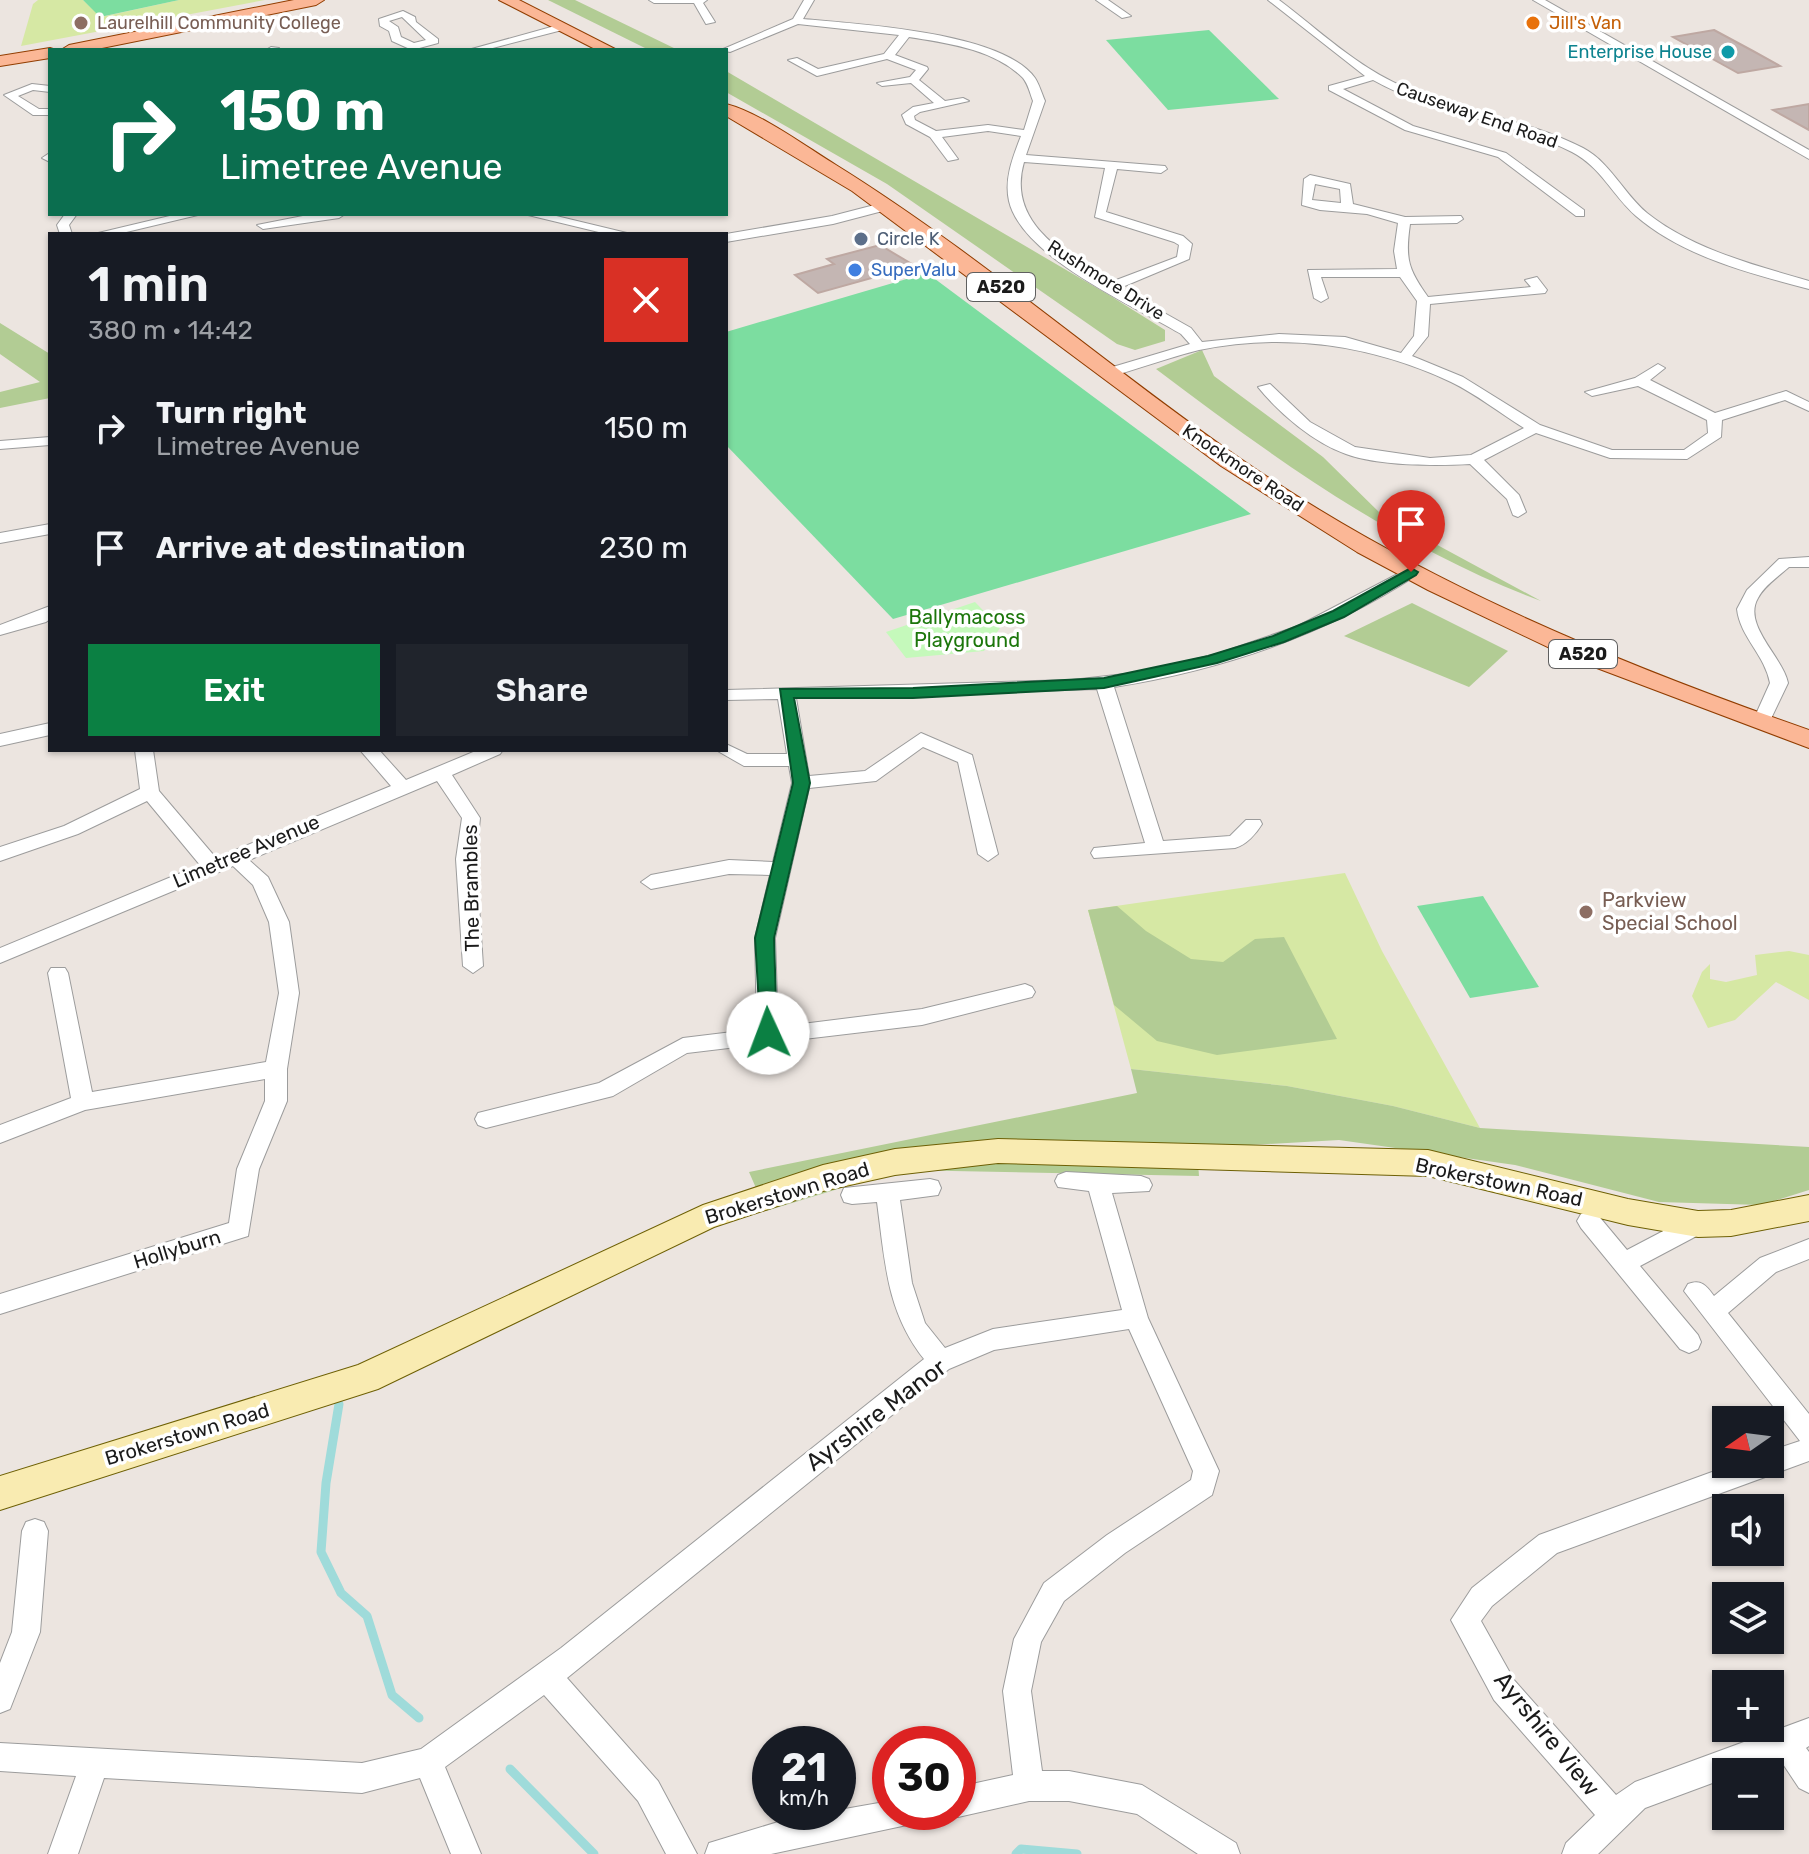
<!DOCTYPE html>
<meta charset="utf-8">
<style>
:root{--surface:#171b24;--page:#20242c;--text:#f1f3f6;--muted:#9ea1a6;--accent:#0b8043}
body{margin:0;font-family:Rubik,sans-serif;background:var(--page);color:var(--text);height:100vh;display:flex;flex-direction:column;font-size:30px;white-space:nowrap}
*{box-sizing:border-box;margin:0}
p{font-size:26px;color:var(--muted)}
.icon{flex:none;width:44px;height:44px;fill:none;stroke:currentColor;stroke-width:2;stroke-linecap:round;stroke-linejoin:round}
.map{position:relative;flex:1;overflow:hidden}
.side{position:absolute;left:48px;top:232px;width:680px;height:520px;display:flex;flex-direction:column;background:var(--surface);border-radius:0px;box-shadow:0 2px 6px #0004}
.side>*{flex:none}
.hud{position:absolute;left:48px;top:48px;width:680px;height:168px;border-radius:0px;box-shadow:0 2px 6px #0004;background:#0b6e4f;color:#fff;overflow:hidden}
.needle{width:52px;rotate:256deg}
.fabs{position:absolute;left:1712px;top:1406px;display:grid;gap:16px}
.fabs a{display:grid;place-items:center;width:72px;height:72px;border-radius:0px;background:var(--surface);box-shadow:0 2px 6px #0004;font-size:40px}
.speed{position:absolute;left:752px;top:1726px;display:flex;gap:16px;font-size:40px;font-weight:700;text-align:center}
.speed>*{display:grid;place-content:center;width:104px;height:104px;border-radius:50%;background:var(--surface);box-shadow:0 2px 6px #0004;line-height:1}
.speed small{font-size:20px;font-weight:400}
.speed .limit{border:12px solid #d22;background:#fff;color:#111}
.pin{position:absolute;display:grid;place-items:center;width:68px;height:68px;color:#fff;margin:-82px -34px;border-radius:50% 50% 50% 0;rotate:-45deg;box-shadow:0 0 8px #0007}
.pin .icon{rotate:45deg}
.me{position:absolute;width:88px;margin:-44px;rotate:358deg;stroke-linejoin:round;filter:drop-shadow(0 0 6px #0008)}
.turn{display:flex;align-items:center;gap:28px;height:168px;padding:0 40px;font-size:36px}
.turn .icon{width:104px;height:104px;stroke-width:2.5}
.turn b{display:block;font-size:56px;line-height:68px}
.round{display:grid;place-items:center;flex:none;width:84px;height:84px;border-radius:0px;background:var(--page)}
.summary{display:flex;align-items:center;justify-content:space-between;height:136px;padding:0 40px}
h1{font-size:48px;font-weight:600;line-height:60px}
.cta{display:flex;gap:16px;margin-top:auto;padding:16px 40px}
.cta a{flex:1;height:92px;border-radius:0px;background:var(--accent);color:#fff;font-size:32px;font-weight:600;line-height:92px;text-align:center}
.cta a+a{background:var(--page);color:var(--text)}
ul{padding:0;list-style:none}
li{display:flex;align-items:center;gap:24px;height:120px;padding:0 40px}
li div{flex:1}
li b{display:block;font-size:30px}
li em{font-style:normal}
.map>svg:first-child{display:block}
.grass{fill:#d6e8a4}
.forest{fill:#b2cc94}
.park{fill:#c5f9bb}
.pitch{fill:#7cdda0}
.lines{fill:none;stroke-linecap:round;stroke-linejoin:round}
.stream{stroke:#9fdbda;stroke-width:9}
.building{fill:#c4b6b3;stroke:#bea8a2;stroke-width:2}
.street-casing{stroke:#9c9c9c;stroke-width:2}
.secondary-casing{stroke:#6e6005;stroke-width:2}
.primary-casing{stroke:#913d00;stroke-width:2}
.street{fill:#fff;fill-rule:evenodd}
.secondary{fill:#f9ebb1;fill-rule:evenodd}
.primary{fill:#fbb796;fill-rule:evenodd}
.route{fill:#0b8043;stroke:#07532c;stroke-width:2}
.education-dot{fill:#8d6e63;stroke:#fff;stroke-width:3}
.food-dot{fill:#e8710a;stroke:#fff;stroke-width:3}
.culture-dot{fill:#0f9aa8;stroke:#fff;stroke-width:3}
.service-dot{fill:#5c6f8a;stroke:#fff;stroke-width:3}
.shop-dot{fill:#3f7fe0;stroke:#fff;stroke-width:3}
.labels{text-anchor:middle;stroke-width:7;stroke-linejoin:round;paint-order:stroke}
.far-education-label{font-size:18px;fill:#785e54;stroke:#fff;text-anchor:start}
.far-food-label{font-size:18px;fill:#c56008;stroke:#fff;text-anchor:start}
.far-culture-label{font-size:18px;fill:#0d838f;stroke:#fff;text-anchor:end}
.far-street-label{font-size:18px;fill:#1b1b1b;stroke:#fff}
.far-service-label{font-size:18px;fill:#4e5e75;stroke:#fff;text-anchor:start}
.far-shop-label{font-size:18px;fill:#366cbe;stroke:#fff;text-anchor:start}
.shield{fill:#fff;stroke:#5f5f5f;stroke-width:2}
.shield-label{font-size:18px;font-weight:bold;fill:#1b1b1b}
.park-label{font-size:20px;fill:#1c760b;stroke:#fff}
.street-label{font-size:20px;fill:#1b1b1b;stroke:#fff}
.education-label{font-size:20px;fill:#785e54;stroke:#fff;text-anchor:start}
.near-street-label{font-size:24px;fill:#1b1b1b;stroke:#fff}
</style>
<div class="map">
<svg width="1809" height="1854" viewBox="0 0 1809 1854">
<rect width="100%" height="100%" fill="#ece5e0"/>
<!-- grass -->
<g class="grass">
<polygon points="38,0 83,0 101,17 179,0 265,0 21,46 33,4"/>
<polygon points="1345,873 1382,951 1480,1128 1393,1106 1287,1086 1131,1069 1088,910"/>
<polygon points="1789,951 1809,955 1809,1000 1776,982 1735,1020 1708,1028 1692,996 1702,972 1710,964 1710,979 1726,982 1757,975 1755,955"/>
</g>
<!-- forest -->
<g class="forest">
<polygon points="548,0 575,0 678,50 649,50"/>
<polygon points="726,71 1109,295 1165,330 1165,341 1135,350 1117,344 887,184 726,92"/>
<polygon points="0,323 50,354 50,398 0,408 0,392 40,382 0,354"/>
<path d="M1202 350 1214 376 1323 457 1382 515 1541 601C1397 547 1278 461 1156 369Z"/>
<polygon points="1412,603 1508,651 1469,687 1344,636"/>
<polygon points="1117,906 1146,931 1191,959 1223,962 1255,939 1284,937 1337,1039 1217,1055 1157,1041 1114,1005 1088,910"/>
<polygon points="1131,1069 1287,1086 1393,1106 1480,1128 1809,1147 1809,1190 1761,1205 1659,1202 1515,1165 1339,1140 1197,1148 1199,1176 900,1170 766,1211 749,1172 1137,1093"/>
</g>
<!-- park -->
<polygon class="park" points="975,602 1000,628 984,651 906,658 886,632"/>
<!-- pitch -->
<g class="pitch">
<polygon points="83,0 179,0 100,17"/>
<polygon points="1209,30 1279,99 1168,110 1106,40"/>
<polygon points="927,273 1251,514 893,619 726,445 726,332"/>
<polygon points="1483,896 1539,987 1470,998 1417,906"/>
</g>
<g class="lines">
<!-- stream -->
<g class="stream">
<polyline points="339,1404 326,1483 321,1552 341,1593 367,1616 392,1695 419,1718"/>
<polyline points="510,1769 594,1854"/>
<polyline points="1016,1854 1021,1849 1077,1854"/>
</g>
</g>
<!-- building -->
<g class="building">
<polygon points="1714,30 1753,51 1780,66 1738,73 1673,37"/>
<polygon points="1809,104 1809,130 1773,110"/>
<polygon points="880,245 915,266 818,293 795,275 834,264 827,259"/>
</g>
<g class="lines">
<defs>
<g id="street">
<polygon points="649,0 707,0 703,3 715,22 706,24 694,3 654,3"/>
<path d="M804 0H814L803 19C857 24 1003 32 1035 78 1039 84 1042 94 1045 101L1026 155 1165 166 1167 169 1161 173 1117 169 1106 212 1183 236 1192 244 1189 259 1120 288 1191 328 1202 342 1279 334 1345 337 1401 353 1414 336 1417 301 1400 277H1321L1328 298 1321 302 1314 298 1308 270 1397 269 1394 251 1398 223 1367 214 1320 210 1302 205 1304 179 1310 175 1350 184 1353 204 1405 217 1461 216 1463 219 1457 223 1410 224C1405 259 1408 269 1428 297L1531 287 1525 280 1537 277 1547 290 1545 293 1430 304 1428 336 1412 356 1463 377 1540 425 1612 450H1684L1708 433 1707 420 1638 386 1592 396 1585 392 1635 378 1658 364 1665 368 1650 380 1715 413 1786 391 1809 402V411L1785 400 1722 420 1721 437 1687 459 1610 458 1536 433 1484 460 1519 495 1526 512 1518 517 1513 515 1507 499 1470 464C1436 466 1379 466 1346 454 1313 442 1280 414 1258 387L1270 384 1310 422 1355 447 1430 458 1471 455 1524 428C1500 413 1476 394 1451 382 1372 345 1285 332 1199 350 1171 357 1143 367 1116 375H1106V369L1190 344 1181 334C1134 306 1022 257 1009 201 1004 179 1013 157 1021 136L988 131 942 137 958 159 948 161 930 137 906 124 902 115 913 107 934 103 911 83 882 86 877 83 910 77 916 70 887 59 817 76 788 60 797 58 818 69 884 54 899 35 798 24 730 52 721 50 793 19ZM909 37C947 43 994 49 1023 78 1028 84 1030 93 1033 101L1024 130 988 125 936 131 915 120 914 116 920 112 969 101 963 98 945 101 919 80 928 69 927 67 895 55ZM1024 162 1105 168 1095 217 1174 242 1179 245 1177 257 1111 282C1066 255 1006 224 1024 162ZM1315 184 1340 189 1341 203 1312 200Z"/>
<polygon points="1096,0 1108,0 1131,16 1122,18"/>
<path d="M1268 0H1279C1320 31 1357 67 1404 87 1462 112 1527 119 1583 148 1611 163 1623 193 1647 213 1692 249 1754 265 1809 281V289C1751 274 1682 256 1636 216 1613 196 1601 167 1572 152 1509 120 1435 115 1373 80L1343 89 1413 126 1506 153 1584 210V216H1576L1498 157 1405 130 1329 90V86L1365 76Z"/>
<polygon points="1533,0 1545,0 1809,150 1809,159"/>
<path d="M403 11 415 17 416 22 438 39V43L412 50 392 41 389 31 380 26 379 19ZM402 17 426 40 414 43 401 37 398 27 389 21Z"/>
<polygon points="562,24 566,29 485,50 468,50"/>
<polygon points="271,47 279,48 280,50 266,50"/>
<polygon points="32,84 50,86 50,92 33,90 18,96 39,109 50,109 50,115 33,115 4,95"/>
<polygon points="48,154 50,154 50,162 42,158"/>
<polygon points="890,201 896,205 894,208 833,224 726,242 726,234 832,216"/>
<polygon points="65,214 77,214 69,225 72,234 60,234 57,225"/>
<polygon points="178,214 202,214 118,234 94,234"/>
<polygon points="313,214 345,214 339,218 263,229 257,225"/>
<polygon points="524,214 548,214 631,234 607,234"/>
<polygon points="50,437 50,445 0,449 0,441"/>
<polygon points="50,524 50,534 0,543 0,533"/>
<path d="M1809 557V567H1789C1779 576 1764 586 1758 598 1742 625 1783 657 1788 683L1767 727H1755L1752 723 1770 683C1765 655 1740 637 1737 609L1747 590 1779 559Z"/>
<path d="M1411 567 1417 569V575C1325 635 1222 670 1114 687L1163 841 1230 836 1246 820H1260L1262 824C1256 834 1246 845 1235 848L1094 858 1091 853 1094 848 1145 843 1097 689 796 698 809 776 865 771 921 733 972 755 998 854 988 861 978 854 958 762 923 747 876 781 809 788 775 938 778 1027 922 1009 1025 984 1032 987 1035 992 1032 997 922 1025 687 1053 613 1096 486 1128 478 1125 475 1119 478 1113 599 1083 683 1038 757 1029 755 938 770 875 729 874 651 889 641 882 651 875 729 860 773 862 792 783 789 766H744L716 750H726V744L747 754H787L778 699 726 700V690L1072 680 1142 672 1217 654 1298 626Z"/>
<polygon points="50,606 50,619 46,622 0,635 0,625"/>
<polygon points="50,723 50,735 0,746 0,734"/>
<polygon points="135,750 153,750 159,791 216,858 391,786 360,750 379,750 406,780 478,750 503,750 500,754 452,775 480,818 476,859 483,966 473,973 463,966 456,859 462,818 437,781 249,860 268,877 289,922 299,993 287,1069 287,1101 259,1169 248,1236 0,1314 0,1294 229,1223 237,1169 265,1101 265,1079 85,1110 0,1143 0,1125 71,1098 48,973 51,968 65,968 68,973 92,1092 266,1062 279,993 269,922 253,885 233,866 0,963 0,948 200,865 147,801 78,834 0,861 0,847 64,826 140,789"/>
<path d="M1066 1172 1141 1176 1149 1179 1152 1185 1149 1191 1112 1193 1148 1318 1219 1471 1212 1495 1125 1553 1064 1601 1041 1642 1031 1691 1042 1771H1069L1142 1785 1236 1843 1240 1854H1198L1137 1814 1069 1801H1029L958 1817 947 1812H958V1787L1013 1775 1003 1691 1014 1639 1044 1583 1107 1535 1191 1480 1193 1471 1129 1329 994 1350 949 1369 567 1678 658 1781 697 1854H666L638 1801 544 1695 445 1767 481 1854H451L420 1778 362 1793 104 1778 78 1854H48L76 1776 0 1771V1743L362 1763 421 1749 561 1648 924 1359C886 1311 885 1261 877 1202L852 1204 844 1202 841 1195 844 1188 930 1179 938 1181 941 1188 938 1195 900 1200 912 1283 925 1323 945 1348 993 1329 1122 1310 1089 1191 1058 1187 1055 1181 1058 1175Z"/>
<polygon points="1589,1212 1597,1214 1627,1250 1690,1217 1698,1214 1706,1217 1710,1224 1706,1231 1640,1266 1698,1335 1701,1342 1698,1349 1689,1353 1680,1349 1581,1228 1577,1221 1581,1214"/>
<path d="M1809 1239V1259L1776 1272 1728 1313 1809 1414V1461L1557 1553 1492 1606 1481 1621 1514 1680 1616 1795 1635 1782 1809 1718V1746L1806 1748 1809 1752V1793L1799 1788 1779 1758 1741 1772H1726V1778L1645 1808 1598 1854H1562L1566 1843 1595 1815 1494 1700 1451 1620 1472 1588 1539 1535 1734 1464H1770V1451L1800 1441 1684 1291 1688 1284C1701 1279 1706 1285 1714 1296L1760 1258Z"/>
<polygon points="35,1519 44,1522 48,1531 40,1632 10,1709 0,1713 0,1663 12,1632 22,1531 26,1522"/>
<polygon points="890,1801 890,1812 926,1812 921,1822 771,1854 705,1854 709,1843 788,1819"/>
</g>
<polygon id="secondary" points="998,1139 1428,1150 1628,1199 1698,1211 1731,1210 1809,1195 1809,1221 1731,1236 1698,1237 1628,1225 1428,1176 998,1163 895,1175 823,1191 714,1227 378,1389 0,1510 0,1476 358,1365 703,1205 823,1165 895,1149"/>
<g id="primary">
<polygon points="294,0 324,0 316,5 92,50 61,50 69,45"/>
<polygon points="499,0 519,0 617,50 597,50"/>
<polygon points="50,48 56,50 50,50 50,58 0,66 0,56"/>
<path d="M726 104C761 113 805 146 836 165 976 252 1100 361 1235 455 1410 577 1608 660 1809 730V748L1573 659 1428 590 1357 552 1221 466 852 191 726 116Z"/>
</g>
</defs>
<!-- street casing -->
<use href="#street" class="street-casing"/>
<!-- secondary casing -->
<use href="#secondary" class="secondary-casing"/>
<!-- primary casing -->
<use href="#primary" class="primary-casing"/>
<!-- street -->
<use href="#street" class="street"/>
<!-- secondary -->
<use href="#secondary" class="secondary"/>
<!-- primary -->
<use href="#primary" class="primary"/>
</g>
<!-- route -->
<polygon class="route" points="1411,568 1418,572 1416,575 1344,617 1284,642 1217,663 1104,688 913,698 794,698 810,783 774,938 777,1033 768,1040 761,1038 755,938 793,783 780,689 913,688 1104,678 1208,656 1273,636 1333,611"/>
<!-- markers -->
<g class="education-dot">
<circle cx="81" cy="23" r="8"/>
<circle cx="1586" cy="912" r="8"/>
</g>
<circle class="food-dot" cx="1533" cy="23" r="8"/>
<circle class="culture-dot" cx="1728" cy="52" r="8"/>
<circle class="service-dot" cx="861" cy="239" r="8"/>
<circle class="shop-dot" cx="855" cy="270" r="8"/>
<g class="labels">
<!-- far-education labels -->
<g class="far-education-label">
<text x="97" y="29">Laurelhill Community College</text>
</g>
<!-- far-food labels -->
<g class="far-food-label">
<text x="1549" y="29">Jill's Van</text>
</g>
<!-- far-culture labels -->
<g class="far-culture-label">
<text x="1712" y="58">Enterprise House</text>
</g>
<!-- far-street labels -->
<g class="far-street-label">
<text transform="translate(1477 115) rotate(19)" y="6">Causeway End Road</text>
<text transform="translate(1106 280) rotate(32)" y="6">Rushmore Drive</text>
<text transform="translate(1243 468) rotate(34)" y="6">Knockmore Road</text>
</g>
<!-- far-service labels -->
<g class="far-service-label">
<text x="877" y="245">Circle K</text>
</g>
<!-- far-shop labels -->
<g class="far-shop-label">
<text x="871" y="276">SuperValu</text>
</g>
<!-- shield labels -->
<g class="shield">
<rect x="967" y="273" width="68" height="28" rx="6"/>
<rect x="1549" y="640" width="68" height="28" rx="6"/>
</g>
<g class="shield-label">
<text x="1001" y="293">A520</text>
<text x="1583" y="660">A520</text>
</g>
<!-- park labels -->
<g class="park-label">
<text x="967" y="624">Ballymacoss<tspan x="967" dy="23">Playground</tspan></text>
</g>
<!-- street labels -->
<g class="street-label">
<text transform="translate(246 851) rotate(-23)" y="7">Limetree Avenue</text>
<text transform="translate(471 888) rotate(-91)" y="7">The Brambles</text>
<text transform="translate(1499 1182) rotate(12)" y="7">Brokerstown Road</text>
<text transform="translate(787 1193) rotate(-17)" y="7">Brokerstown Road</text>
<text transform="translate(177 1249) rotate(-17)" y="7">Hollyburn</text>
<text transform="translate(187 1434) rotate(-17)" y="7">Brokerstown Road</text>
</g>
<!-- education labels -->
<g class="education-label">
<text x="1602" y="907">Parkview<tspan x="1602" dy="23">Special School</tspan></text>
</g>
<!-- near-street labels -->
<g class="near-street-label">
<text transform="translate(876 1415) rotate(-37)" y="8">Ayrshire Manor</text>
<text transform="translate(1547 1734) rotate(51)" y="8">Ayrshire View</text>
</g>
</g>
</svg>
<div class="fabs">
<a><svg class="needle" viewBox="-14 -14 28 28"><path d="M0-13l5 13h-10z" fill="#e53935"/><path d="M0 13l5-13h-10z" fill="#9ea1a6"/></svg></a>
<a><svg class="icon" aria-label="sound" viewBox="0 0 24 24"><path d="M4 9h4l5-4v14l-5-4H4zM17 9q2 3 0 6"/></svg></a>
<a><svg class="icon" aria-label="layers" viewBox="0 0 24 24"><path d="M12 4l9 5-9 5-9-5zM3 14l9 5 9-5"/></svg></a>
<a>+</a>
<a>−</a>
</div>
<div class="speed"><div>21<small>km/h</small></div><div class="limit">30</div></div>
<div class="pin" style="left:1411px;top:572px;background:#d93025"><svg class="icon" aria-label="arrive" viewBox="0 0 24 24"><path d="M6 21V4h12l-3 4 3 4H6"/></svg></div>
<svg class="me" style="left:768px;top:1033px" viewBox="-20 -20 40 40"><circle r="19" fill="#fff"/><path d="M0-13L10 11 0 6-10 11z" fill="#0b8043"/></svg>
<div class="hud">
<div class="turn"><svg class="icon" aria-label="right" viewBox="0 0 24 24"><path d="M7 20v-9h11M14 6l5 5-5 5"/></svg><div><b>150 m</b>Limetree Avenue</div></div>
</div>
<section class="side">
<div class="summary"><div><h1>1 min</h1><p>380 m · 14:42</p></div><a class="round" style="background:#d93025;color:#fff"><svg class="icon" aria-label="close" viewBox="0 0 24 24"><path d="M6 6l12 12M18 6L6 18"/></svg></a></div>
<ul>
<li><svg class="icon" aria-label="right" viewBox="0 0 24 24"><path d="M7 20v-9h11M14 6l5 5-5 5"/></svg><div><b>Turn right</b><p>Limetree Avenue</p></div><em>150 m</em></li>
<li><svg class="icon" aria-label="arrive" viewBox="0 0 24 24"><path d="M6 21V4h12l-3 4 3 4H6"/></svg><div><b>Arrive at destination</b></div><em>230 m</em></li>
</ul>
<div class="cta"><a>Exit</a><a>Share</a></div>
</section>
</div>
